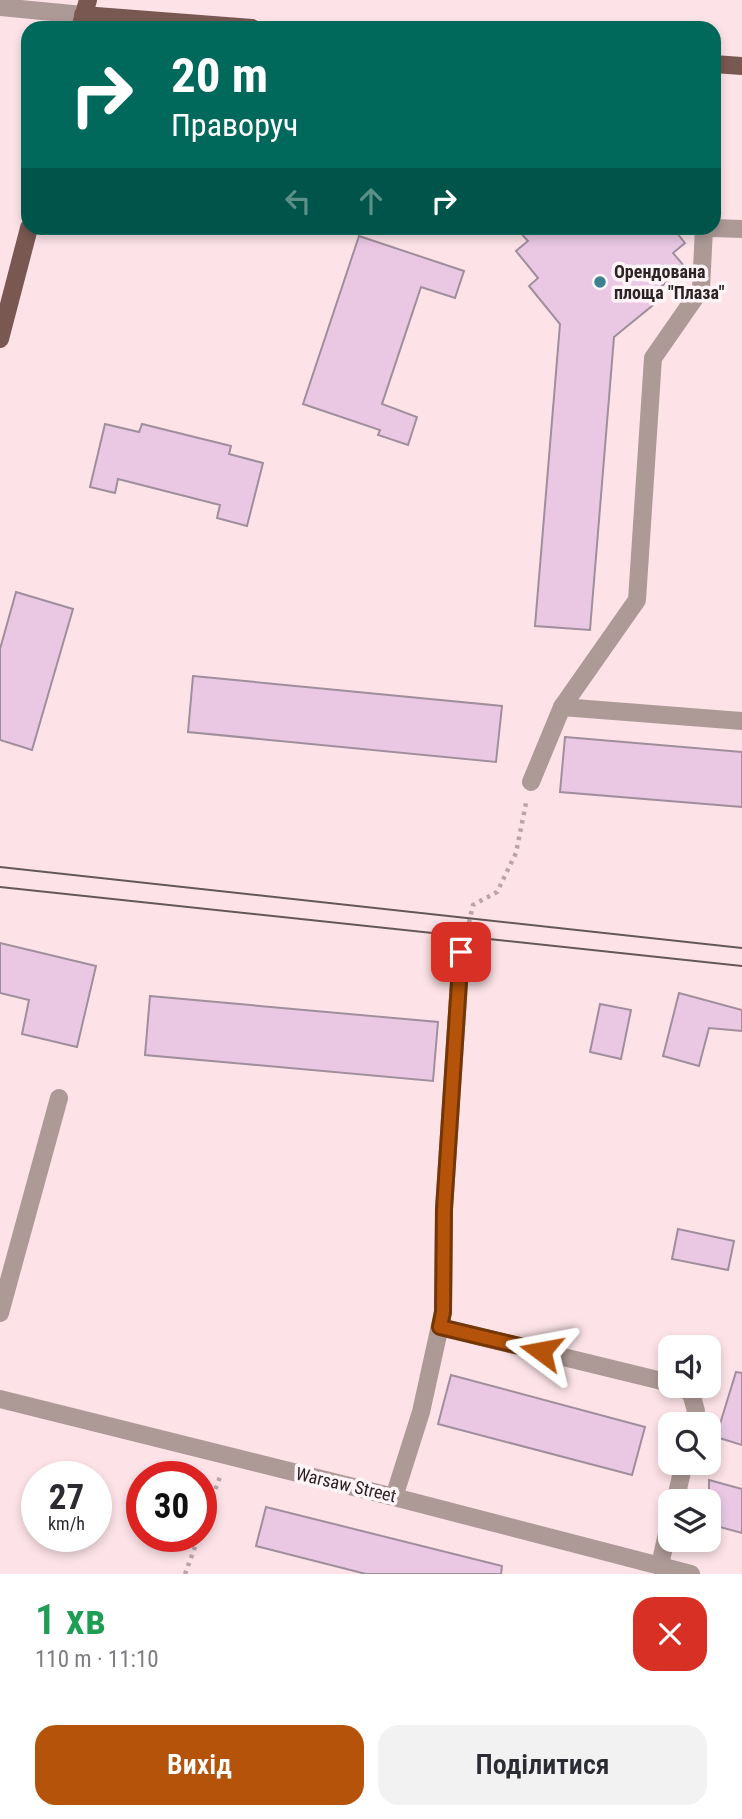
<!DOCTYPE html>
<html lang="uk">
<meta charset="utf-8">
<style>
:root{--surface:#fff;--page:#f2f2f3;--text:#2b2b33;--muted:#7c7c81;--accent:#b45309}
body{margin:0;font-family:"Roboto Condensed",sans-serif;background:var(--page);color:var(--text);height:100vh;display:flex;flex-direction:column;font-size:26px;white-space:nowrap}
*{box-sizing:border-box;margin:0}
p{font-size:23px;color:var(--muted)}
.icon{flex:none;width:38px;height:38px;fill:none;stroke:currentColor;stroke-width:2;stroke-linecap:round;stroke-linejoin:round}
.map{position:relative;height:1574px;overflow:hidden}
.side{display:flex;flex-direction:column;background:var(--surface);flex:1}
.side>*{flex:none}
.guide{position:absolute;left:21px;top:21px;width:700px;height:214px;border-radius:21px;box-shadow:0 4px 10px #0003;background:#00695c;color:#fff;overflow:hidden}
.controls{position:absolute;left:658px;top:1335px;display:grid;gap:14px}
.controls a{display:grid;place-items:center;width:63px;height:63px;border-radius:14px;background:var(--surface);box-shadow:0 4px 10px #0003;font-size:35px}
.speed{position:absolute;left:21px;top:1461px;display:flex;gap:14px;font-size:35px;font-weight:700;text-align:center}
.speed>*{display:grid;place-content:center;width:91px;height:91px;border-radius:50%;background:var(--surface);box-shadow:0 4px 10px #0003;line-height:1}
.speed small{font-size:18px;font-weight:400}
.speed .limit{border:10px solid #d22;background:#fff;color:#111}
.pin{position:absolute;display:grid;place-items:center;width:60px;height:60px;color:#fff;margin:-30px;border-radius:14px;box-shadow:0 4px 10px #0006}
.me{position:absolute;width:77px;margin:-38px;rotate:283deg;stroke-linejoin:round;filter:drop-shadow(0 0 5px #0008)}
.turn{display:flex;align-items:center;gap:24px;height:147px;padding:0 35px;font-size:32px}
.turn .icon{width:91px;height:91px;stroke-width:2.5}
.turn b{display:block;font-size:49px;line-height:60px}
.lanes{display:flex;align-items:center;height:66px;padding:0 35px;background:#0003;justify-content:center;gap:35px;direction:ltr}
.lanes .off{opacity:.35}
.round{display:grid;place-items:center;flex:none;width:74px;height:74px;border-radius:21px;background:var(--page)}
.summary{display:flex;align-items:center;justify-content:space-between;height:119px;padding:0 35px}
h1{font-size:42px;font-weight:600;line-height:52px;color:#1e9e55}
.primary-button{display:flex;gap:14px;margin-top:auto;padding:14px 35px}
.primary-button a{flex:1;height:80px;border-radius:21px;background:var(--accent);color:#fff;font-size:28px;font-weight:600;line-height:80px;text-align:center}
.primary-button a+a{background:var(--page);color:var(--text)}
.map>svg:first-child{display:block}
.building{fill:#eac8e4;stroke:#a08e9c;stroke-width:2}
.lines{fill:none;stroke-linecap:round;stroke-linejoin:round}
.path{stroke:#b9a5a9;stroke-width:4.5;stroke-dasharray:3.5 5;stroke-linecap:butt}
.lane{stroke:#ad9a96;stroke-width:18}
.street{stroke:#ad9a96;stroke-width:18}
.primary{stroke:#795851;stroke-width:18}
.tram{stroke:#645659;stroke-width:2}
.route-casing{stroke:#753606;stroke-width:18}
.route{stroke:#b45309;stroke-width:12}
.poi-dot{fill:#3c818e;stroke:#fff4f7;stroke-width:2.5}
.labels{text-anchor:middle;stroke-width:7;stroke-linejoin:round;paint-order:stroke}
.poi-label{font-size:18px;font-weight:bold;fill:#2c2325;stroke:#fff4f7;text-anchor:start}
.street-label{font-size:18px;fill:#2c2325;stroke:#fff4f7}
</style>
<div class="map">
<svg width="742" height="1574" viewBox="0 0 742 1574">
<rect width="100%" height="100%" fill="#fde3e8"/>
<!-- building -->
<g class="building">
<polygon points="516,228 673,228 685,243 673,253 685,267 652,294 658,301 614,337 590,630 535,626 560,324 529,286 538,278 516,251 528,241"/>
<polygon points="359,236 464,271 455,298 421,287 382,404 417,417 408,445 378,435 380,430 303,404"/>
<polygon points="105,424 139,432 142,424 231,446 229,454 263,463 247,526 217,518 220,505 118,479 115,493 90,487"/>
<polygon points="16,592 73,609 32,750 0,740 0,649"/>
<polygon points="193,676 502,706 496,762 188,732"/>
<polygon points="565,737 742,752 742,807 560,792"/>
<polygon points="0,943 96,966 77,1047 22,1034 29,1000 0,993"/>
<polygon points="679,993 742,1010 742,1031 709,1028 699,1066 663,1056"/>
<polygon points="150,996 438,1022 433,1081 145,1055"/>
<polygon points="600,1004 631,1010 621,1059 590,1052"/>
<polygon points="678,1229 734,1241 728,1270 672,1259"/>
<polygon points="736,1372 742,1373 742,1445 716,1437"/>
<polygon points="451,1375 645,1427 632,1475 438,1424"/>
<polygon points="709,1480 742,1489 742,1533 709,1524"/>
<polygon points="266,1507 502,1566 501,1574 366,1574 256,1546"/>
</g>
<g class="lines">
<!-- path -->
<g class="path">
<polyline points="467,931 473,905 497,892 516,853 526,803"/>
<polyline points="201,1529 221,1474"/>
<polyline points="185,1574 199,1536"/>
</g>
<!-- lane -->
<g class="lane">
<polyline points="712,228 742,229"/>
<polyline points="562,707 637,600 653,358 701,289 704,228"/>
<polyline points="531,782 562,707 742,721"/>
<polyline points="0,1313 59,1098"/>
</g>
<!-- street -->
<g class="street">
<polyline points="0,7 83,15"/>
<polyline points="440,1327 670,1383"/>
<polyline points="677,1386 691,1393 696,1411 692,1424"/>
<polyline points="0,1399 394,1497 691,1574"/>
<polyline points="394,1497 421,1412 443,1312 444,1209 461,952"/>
<polyline points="675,1502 684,1463"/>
<polyline points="660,1565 670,1520"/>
</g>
<!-- primary -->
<g class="primary">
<polyline points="83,15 252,28"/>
<polyline points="80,28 88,0"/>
<polyline points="714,64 742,66"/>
<polyline points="0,339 29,228"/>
</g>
<!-- tram -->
<g class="tram">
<polyline points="0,867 742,948"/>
<polyline points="0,887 742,966"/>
</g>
</g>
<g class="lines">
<defs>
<polyline id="route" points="461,952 444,1209 443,1312 440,1327 541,1351"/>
</defs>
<!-- route casing -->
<use href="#route" class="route-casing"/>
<!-- route -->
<use href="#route" class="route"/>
</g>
<!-- markers -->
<circle class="poi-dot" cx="600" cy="282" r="7"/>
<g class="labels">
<!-- poi labels -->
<g class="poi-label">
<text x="614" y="278">Орендована<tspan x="614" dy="21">площа "Плаза"</tspan></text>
</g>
<!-- street labels -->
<g class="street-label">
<text transform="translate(346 1485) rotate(13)" y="6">Warsaw Street</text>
</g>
</g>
</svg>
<div class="controls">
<a><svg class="icon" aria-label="sound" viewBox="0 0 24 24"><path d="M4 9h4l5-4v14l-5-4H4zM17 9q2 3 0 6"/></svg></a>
<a><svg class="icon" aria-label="search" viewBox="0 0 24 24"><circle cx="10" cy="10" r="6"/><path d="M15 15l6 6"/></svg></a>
<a><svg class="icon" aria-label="layers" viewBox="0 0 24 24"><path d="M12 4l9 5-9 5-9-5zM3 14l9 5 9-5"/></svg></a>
</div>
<div class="speed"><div>27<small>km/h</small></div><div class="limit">30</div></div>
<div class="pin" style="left:461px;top:952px;background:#d93025"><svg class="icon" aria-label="arrive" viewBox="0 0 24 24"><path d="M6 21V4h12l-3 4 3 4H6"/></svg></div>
<svg class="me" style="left:541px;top:1351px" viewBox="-20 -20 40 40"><path d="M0-17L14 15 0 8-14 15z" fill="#b45309" stroke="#fff" stroke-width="4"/></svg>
<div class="guide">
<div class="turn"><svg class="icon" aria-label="right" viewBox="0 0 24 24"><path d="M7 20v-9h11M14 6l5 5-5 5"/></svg><div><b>20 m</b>Праворуч</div></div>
<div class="lanes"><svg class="icon off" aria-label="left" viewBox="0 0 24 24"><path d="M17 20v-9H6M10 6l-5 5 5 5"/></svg><svg class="icon off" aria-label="ahead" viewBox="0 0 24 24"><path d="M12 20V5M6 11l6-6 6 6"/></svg><svg class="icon" aria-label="right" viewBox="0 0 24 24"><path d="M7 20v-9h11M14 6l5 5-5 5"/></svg></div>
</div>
</div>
<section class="side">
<div class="summary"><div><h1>1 хв</h1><p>110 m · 11:10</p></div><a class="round" style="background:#d93025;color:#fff"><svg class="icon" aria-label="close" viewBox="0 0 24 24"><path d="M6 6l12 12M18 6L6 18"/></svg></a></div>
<div class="primary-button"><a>Вихід</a><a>Поділитися</a></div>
</section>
